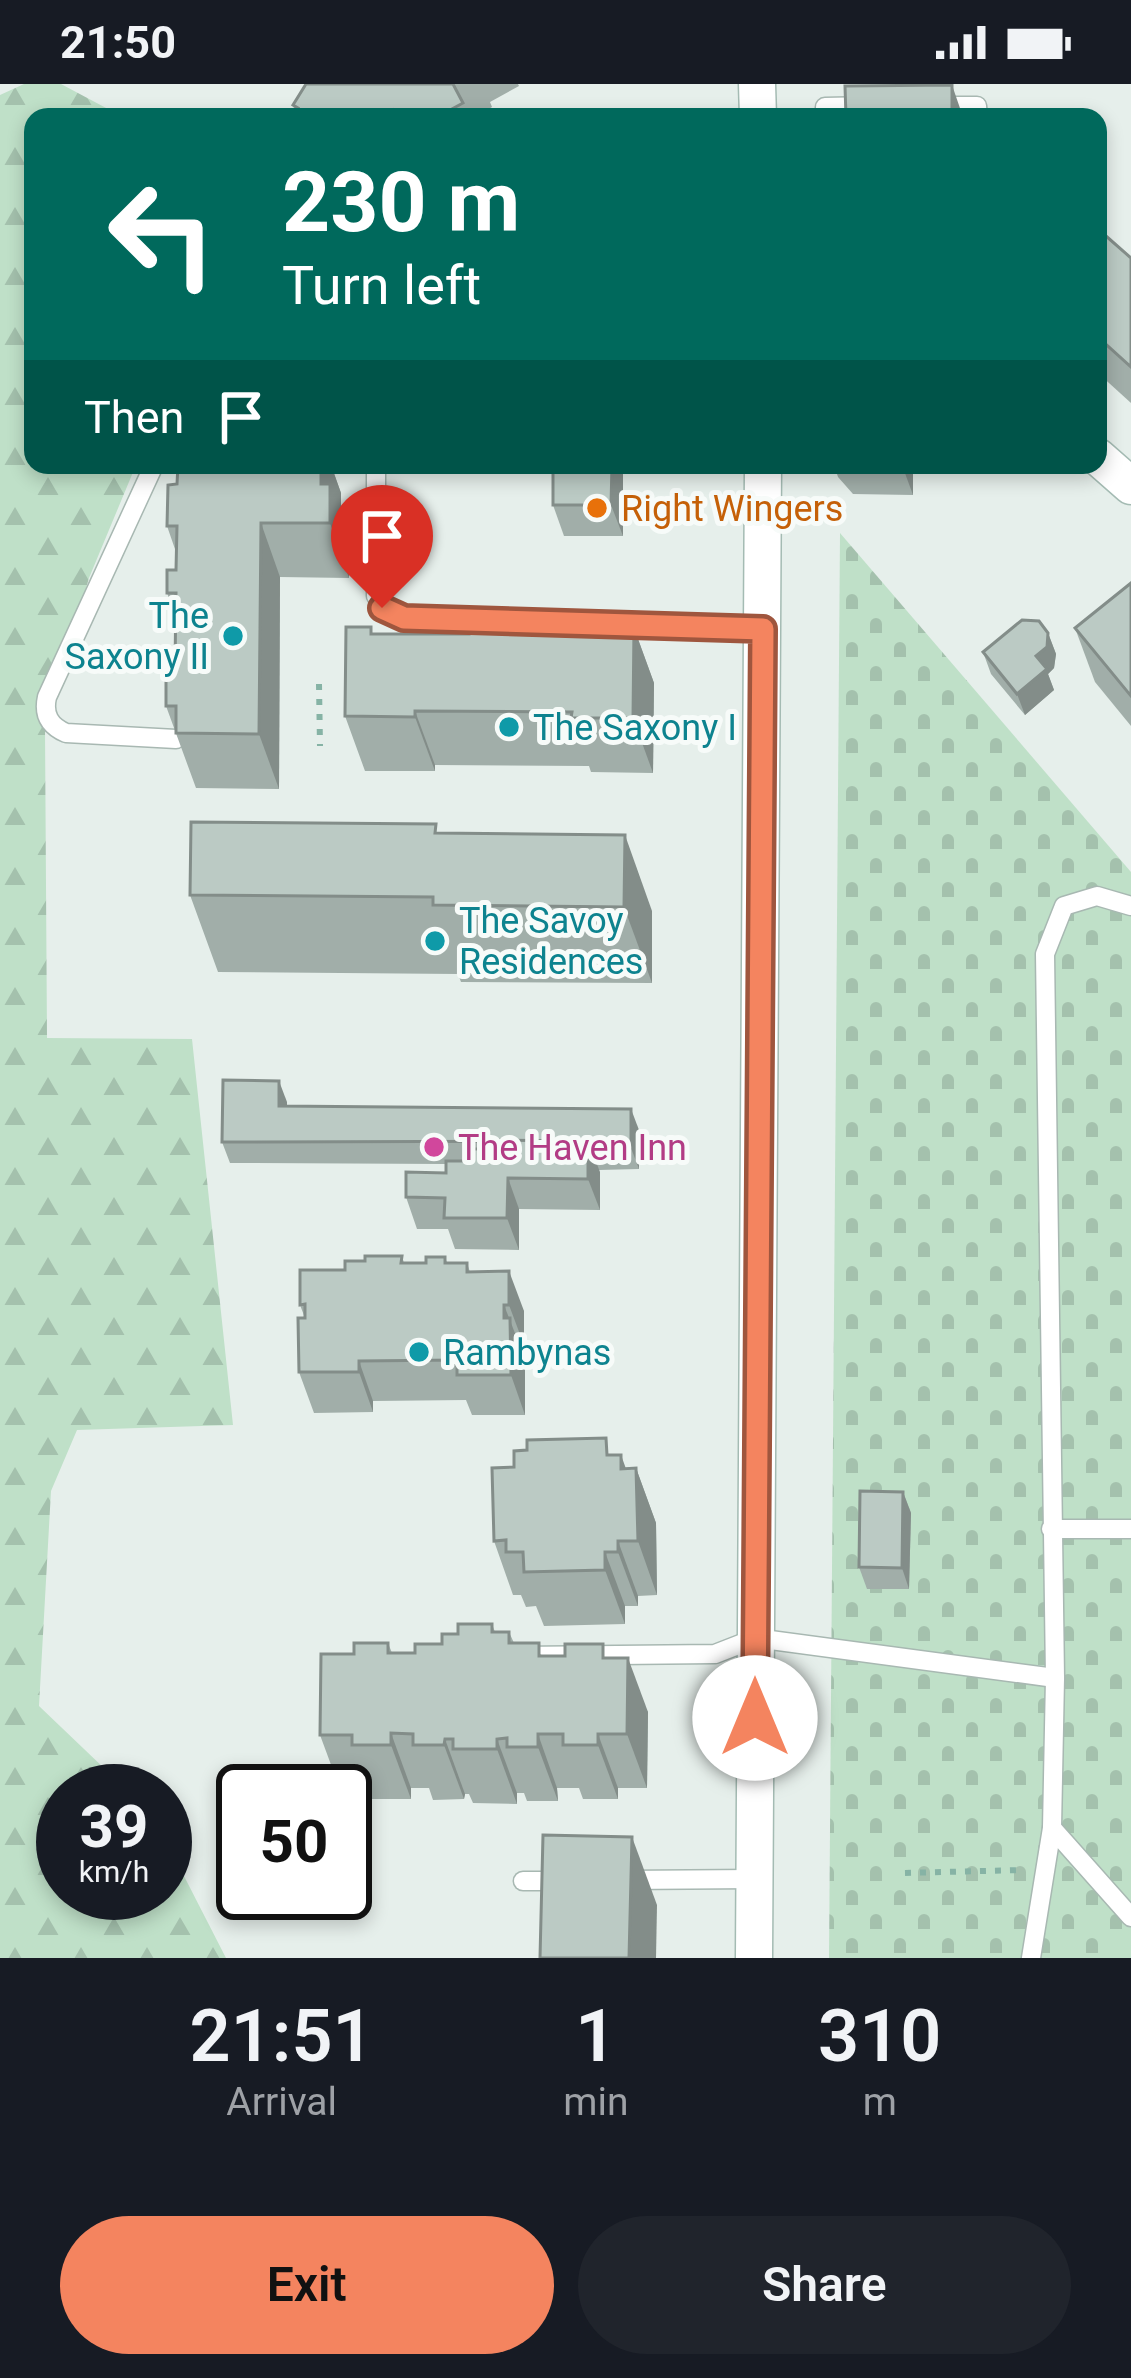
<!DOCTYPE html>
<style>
:root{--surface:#171b24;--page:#20242c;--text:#f1f3f6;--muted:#9ea1a6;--accent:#f4845f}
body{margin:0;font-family:Roboto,sans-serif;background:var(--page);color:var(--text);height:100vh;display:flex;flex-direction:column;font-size:45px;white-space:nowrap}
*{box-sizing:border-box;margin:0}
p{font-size:39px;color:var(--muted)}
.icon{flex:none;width:66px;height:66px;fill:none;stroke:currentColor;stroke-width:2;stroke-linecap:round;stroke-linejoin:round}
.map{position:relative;height:1874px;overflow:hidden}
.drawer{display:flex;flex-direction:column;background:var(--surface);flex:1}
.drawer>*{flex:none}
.top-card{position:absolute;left:24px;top:24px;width:1083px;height:366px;border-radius:24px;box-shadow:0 6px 18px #0003;background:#00695c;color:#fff;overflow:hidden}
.speed{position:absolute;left:36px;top:1680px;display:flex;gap:24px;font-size:60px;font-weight:700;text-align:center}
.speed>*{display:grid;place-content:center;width:156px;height:156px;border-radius:50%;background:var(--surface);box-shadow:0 6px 18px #0003;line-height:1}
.speed small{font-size:30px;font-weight:400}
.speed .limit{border:6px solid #111;border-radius:18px;background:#fff;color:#111}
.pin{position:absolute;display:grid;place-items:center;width:102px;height:102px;color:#fff;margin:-123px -51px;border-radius:50% 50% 50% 0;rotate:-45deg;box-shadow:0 0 12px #0007}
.pin .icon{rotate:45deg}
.me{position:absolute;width:132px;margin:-66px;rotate:0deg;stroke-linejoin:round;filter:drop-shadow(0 0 9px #0008)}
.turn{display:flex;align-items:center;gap:42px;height:252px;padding:0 60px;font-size:54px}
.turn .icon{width:156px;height:156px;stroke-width:2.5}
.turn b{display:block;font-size:84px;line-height:102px}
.then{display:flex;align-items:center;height:114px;padding:0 60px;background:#0003;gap:24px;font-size:45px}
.eta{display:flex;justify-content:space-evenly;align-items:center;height:204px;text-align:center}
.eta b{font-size:72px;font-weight:600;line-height:84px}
.cta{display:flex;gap:24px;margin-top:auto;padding:24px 60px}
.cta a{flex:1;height:138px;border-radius:72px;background:var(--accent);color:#111;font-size:48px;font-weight:600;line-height:138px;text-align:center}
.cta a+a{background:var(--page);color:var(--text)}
.status{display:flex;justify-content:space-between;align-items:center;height:84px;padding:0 60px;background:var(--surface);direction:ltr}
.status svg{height:33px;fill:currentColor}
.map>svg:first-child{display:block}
.forest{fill:url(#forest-firs)}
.cemetery{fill:url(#cemetery-stones)}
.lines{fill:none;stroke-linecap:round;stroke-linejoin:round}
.lane-casing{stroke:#a8b8b2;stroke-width:21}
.secondary-casing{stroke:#a4bbb3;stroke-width:39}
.path{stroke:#86b3a5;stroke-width:6;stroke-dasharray:6 9;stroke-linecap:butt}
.lane{stroke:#fff;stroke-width:18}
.secondary{stroke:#fff;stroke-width:36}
.wall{fill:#a1aea9}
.shaded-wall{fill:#838d89}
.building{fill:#bbcac4;stroke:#838d89;stroke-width:3}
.route-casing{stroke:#9f563e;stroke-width:30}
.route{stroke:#f4845f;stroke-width:21}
.food-dot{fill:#e8710a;stroke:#f7fbf9;stroke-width:4.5}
.culture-dot{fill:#0f9aa8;stroke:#f7fbf9;stroke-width:4.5}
.hotel-dot{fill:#d1479c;stroke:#f7fbf9;stroke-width:4.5}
.labels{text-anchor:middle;stroke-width:10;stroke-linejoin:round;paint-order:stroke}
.food-label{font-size:36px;fill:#c56008;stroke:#f7fbf9;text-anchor:start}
.culture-label{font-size:36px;fill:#0d838f;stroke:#f7fbf9;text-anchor:start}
.hotel-label{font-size:36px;fill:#b23c85;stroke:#f7fbf9;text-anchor:start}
</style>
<div class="status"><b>21:50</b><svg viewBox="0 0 49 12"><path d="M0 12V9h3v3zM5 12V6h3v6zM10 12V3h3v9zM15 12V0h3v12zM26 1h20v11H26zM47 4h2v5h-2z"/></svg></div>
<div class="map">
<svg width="1131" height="1874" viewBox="0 0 1131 1874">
<defs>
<pattern id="forest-firs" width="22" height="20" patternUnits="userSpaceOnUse" patternTransform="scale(3)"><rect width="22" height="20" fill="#bfe0c8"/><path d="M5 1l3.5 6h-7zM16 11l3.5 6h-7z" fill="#a4c1ad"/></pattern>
<pattern id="cemetery-stones" width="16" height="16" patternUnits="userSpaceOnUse" patternTransform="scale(3)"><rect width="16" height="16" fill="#bfe0c8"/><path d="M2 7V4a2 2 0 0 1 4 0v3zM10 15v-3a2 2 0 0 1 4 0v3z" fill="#a4c1ad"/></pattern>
</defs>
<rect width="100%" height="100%" fill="#e6efeb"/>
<!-- forest -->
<polygon class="forest" points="24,0 61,0 123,33 33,33 33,381 136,381 89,494 45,646 47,954 192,955 233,1341 77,1346 51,1407 39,1622 128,1707 63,1707 63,1809 165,1809 165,1755 226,1874 0,1874 0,11"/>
<!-- cemetery -->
<polygon class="cemetery" points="840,449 1131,788 1131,1874 829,1874"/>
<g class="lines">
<defs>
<g id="lane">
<polyline points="939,22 977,22 978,33"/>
<polyline points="825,33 825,23 870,22"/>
<path d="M154 381 47 613C43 631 50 642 66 649L176 655"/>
<polyline points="376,381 376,512 392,532 763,545"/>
<polyline points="1051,1445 1131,1445"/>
<polyline points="520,1572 715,1570 756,1554 1055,1594"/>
<polyline points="1052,1744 1131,1833"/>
<polyline points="624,1796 754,1795"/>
<polyline points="523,1797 566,1797"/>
<polyline points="1031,1874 1052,1744 1055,1594 1045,870 1064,822 1097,812 1131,822"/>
</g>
<g id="secondary">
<polyline points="757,0 758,33"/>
<polyline points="1098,373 1131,402"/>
<polyline points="754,1874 763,381"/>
</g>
</defs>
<!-- lane casing -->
<use href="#lane" class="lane-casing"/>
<!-- secondary casing -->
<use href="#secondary" class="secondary-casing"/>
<!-- path -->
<g class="path">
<polyline points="319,600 320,662"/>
<polyline points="905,1789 1021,1786"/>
</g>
<!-- lane -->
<use href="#lane" class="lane"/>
<!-- secondary -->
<use href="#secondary" class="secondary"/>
</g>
<!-- wall -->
<g class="wall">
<polygon points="306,0 518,0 519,2 490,18 492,23 475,33 292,33 295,28 293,21"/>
<polygon points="1098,145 1131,174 1131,319 1098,289"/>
<polygon points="178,381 331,381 341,409 341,430 350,455 349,494 280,493 279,705 196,704 166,622 175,581 176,532 167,509 176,486 176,468 167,442 177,400"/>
<polygon points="553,381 623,381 623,452 564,452 553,421"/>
<polygon points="834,381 913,381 913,411 853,410 838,393"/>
<polygon points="1131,499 1131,642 1095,598 1075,544"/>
<polygon points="510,544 512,550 608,551 634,544 654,599 653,689 591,688 589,682 435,681 435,687 365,687 345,632 373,550 469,550"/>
<polygon points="1048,549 1056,570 1054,584 1048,590 1054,606 1025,631 991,590 983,568"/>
<polygon points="439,749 652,827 652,899 461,898 458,890 218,888 190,811"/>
<polygon points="287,1018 287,1022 639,1046 639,1085 599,1086 600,1126 519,1125 519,1166 455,1165 448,1145 417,1145 406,1113 446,1089 446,1080 230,1079 222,1058"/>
<polygon points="402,1172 404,1179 426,1179 445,1173 447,1179 467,1179 470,1188 524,1227 524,1261 520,1261 525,1275 525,1331 472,1331 466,1316 373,1317 373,1328 314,1329 299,1288 305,1234 300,1221 365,1177"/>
<polygon points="613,1371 626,1385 636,1384 656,1439 657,1511 638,1512 638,1522 625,1522 625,1540 544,1542 536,1522 526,1523 521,1511 513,1511 494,1457 514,1383"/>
<polygon points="903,1408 911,1429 909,1505 867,1505 859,1483"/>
<polygon points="492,1540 495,1548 509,1548 514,1559 544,1572 608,1574 648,1628 647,1704 618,1704 618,1715 583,1715 579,1704 557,1704 558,1717 527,1717 524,1709 517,1709 517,1720 473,1719 469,1710 465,1710 464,1715 433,1716 429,1704 411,1704 411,1715 371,1715 368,1705 340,1705 320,1651 354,1570 388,1559 392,1569 415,1569 442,1560 458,1550"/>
</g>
<!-- shaded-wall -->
<g class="shaded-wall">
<polygon points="952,1 963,33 952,33"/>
<polygon points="321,381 331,381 341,409 341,430 350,455 349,494 330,439 321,400"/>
<polygon points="612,381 623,381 623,452 611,421"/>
<polygon points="902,381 913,381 913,411"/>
<polygon points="261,439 280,493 279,705 259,650"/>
<polygon points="634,544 654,599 653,689 633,634"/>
<polygon points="1048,549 1056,570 1054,584 1048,590 1054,606 1025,631 1017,610"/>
<polygon points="415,627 435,681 435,687 415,633"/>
<polygon points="625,751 652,827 652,899 624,823"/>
<polygon points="279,997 287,1018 287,1043 279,1022"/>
<polygon points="631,1025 639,1046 639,1085 631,1064"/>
<polygon points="588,1057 600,1088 600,1126 588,1095"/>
<polygon points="508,1094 519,1125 519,1166 507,1134"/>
<polygon points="509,1187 524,1227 524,1261 509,1221"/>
<polygon points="504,1221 525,1275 525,1331 511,1291"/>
<polygon points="359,1277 373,1317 373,1328 359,1288"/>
<polygon points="621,1371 637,1415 636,1384 656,1439 657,1511 638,1457 621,1385"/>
<polygon points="903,1408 911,1429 909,1505 902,1484"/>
<polygon points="618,1457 638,1512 638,1522 618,1468"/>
<polygon points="605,1468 625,1522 625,1540 605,1486"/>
<polygon points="628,1574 648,1628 647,1704 627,1650"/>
<polygon points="391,1649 411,1704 411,1715 391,1661"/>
<polygon points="538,1650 557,1704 558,1717 538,1663"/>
<polygon points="598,1650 618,1704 618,1715 598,1661"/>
<polygon points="445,1655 465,1710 464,1715 444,1661"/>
<polygon points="497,1655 517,1709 517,1720 497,1665"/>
<polygon points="632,1753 657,1821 656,1874 629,1874"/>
</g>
<!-- building -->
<g class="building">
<polygon points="306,0 453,0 463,19 437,33 403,33 394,26 390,33 292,33 298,24 293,21"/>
<polygon points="952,1 952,33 846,33 845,2"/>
<polygon points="1098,145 1131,174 1131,283 1098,253"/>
<polygon points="178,381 321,381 321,400 330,400 330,439 261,439 259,650 176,649 176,622 166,622 166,581 175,581 176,509 167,509 167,486 176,486 177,442 167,442 168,401 177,400"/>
<polygon points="553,381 612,381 611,421 553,421"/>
<polygon points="1131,499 1131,612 1075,544"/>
<polygon points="1022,536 1039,537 1048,549 1047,563 1036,572 1047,585 1017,610 983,568"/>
<polygon points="346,543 371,543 371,550 469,550 469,543 510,544 510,550 608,551 608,544 634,544 633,634 571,634 572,628 415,627 415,633 345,632"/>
<polygon points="191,738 436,740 435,749 625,751 624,823 433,821 433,813 190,811"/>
<polygon points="223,996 279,997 279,1022 631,1025 631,1064 591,1064 588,1057 222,1058"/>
<polygon points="495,1056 588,1057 588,1095 508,1094 507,1134 444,1134 445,1114 406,1113 406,1088 446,1089 446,1077 464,1077 464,1065 495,1065"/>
<polygon points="365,1172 402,1172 401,1179 426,1179 426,1173 445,1173 445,1179 467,1179 467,1188 509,1187 509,1221 504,1221 504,1234 510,1234 511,1291 457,1291 457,1276 359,1277 359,1288 299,1288 298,1234 305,1234 305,1220 300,1221 300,1186 345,1186 345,1177 365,1177"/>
<polygon points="606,1354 607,1371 621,1371 621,1385 636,1384 638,1457 618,1457 618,1468 605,1468 605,1486 524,1488 523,1468 506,1468 506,1456 494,1457 492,1384 514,1383 514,1367 527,1366 527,1356"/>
<polygon points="860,1407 903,1408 902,1484 859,1483"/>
<polygon points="458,1540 492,1540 492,1548 509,1548 509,1559 539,1559 539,1572 565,1572 565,1560 603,1560 603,1574 628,1574 627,1650 598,1650 598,1661 563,1661 563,1650 538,1650 538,1663 507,1663 507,1654 497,1655 497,1665 453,1665 453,1655 445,1655 444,1661 413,1661 413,1650 391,1649 391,1661 352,1661 352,1651 320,1651 321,1570 354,1570 354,1559 388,1559 388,1569 415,1569 415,1560 442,1560 442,1550 458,1550"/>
<polygon points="543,1751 632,1753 629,1874 540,1874"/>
</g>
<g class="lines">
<defs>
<polyline id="route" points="382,524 404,534 763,545 755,1634"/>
</defs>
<!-- route casing -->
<use href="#route" class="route-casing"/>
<!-- route -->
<use href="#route" class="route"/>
</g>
<!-- markers -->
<circle class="food-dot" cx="597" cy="424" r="12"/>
<g class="culture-dot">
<circle cx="233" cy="552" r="12"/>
<circle cx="509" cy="643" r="12"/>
<circle cx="435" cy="857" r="12"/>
<circle cx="419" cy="1268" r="12"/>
</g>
<circle class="hotel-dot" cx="434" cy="1063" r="12"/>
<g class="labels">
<!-- food labels -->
<g class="food-label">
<text x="621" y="437">Right Wingers</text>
</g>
<!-- culture labels -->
<g class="culture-label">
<text x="209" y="544" text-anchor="end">The<tspan x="209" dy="41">Saxony II</tspan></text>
<text x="533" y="656">The Saxony I</text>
<text x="459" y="849">The Savoy<tspan x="459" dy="41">Residences</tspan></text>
<text x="443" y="1281">Rambynas</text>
</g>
<!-- hotel labels -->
<g class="hotel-label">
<text x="458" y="1076">The Haven Inn</text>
</g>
</g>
</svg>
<div class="speed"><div>39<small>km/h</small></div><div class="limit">50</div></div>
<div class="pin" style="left:382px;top:524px;background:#d93025"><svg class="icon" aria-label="arrive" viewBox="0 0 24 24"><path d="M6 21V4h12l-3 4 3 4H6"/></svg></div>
<svg class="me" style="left:755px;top:1634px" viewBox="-20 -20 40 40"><circle r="19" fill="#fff"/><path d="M0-13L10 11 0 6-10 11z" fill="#f4845f"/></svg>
<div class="top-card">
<div class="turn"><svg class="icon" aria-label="left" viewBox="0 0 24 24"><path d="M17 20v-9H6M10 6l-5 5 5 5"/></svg><div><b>230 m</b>Turn left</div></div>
<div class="then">Then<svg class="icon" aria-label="arrive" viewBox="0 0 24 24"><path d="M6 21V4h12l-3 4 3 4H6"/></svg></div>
</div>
</div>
<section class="drawer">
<div class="eta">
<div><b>21:51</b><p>Arrival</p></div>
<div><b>1</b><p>min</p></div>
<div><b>310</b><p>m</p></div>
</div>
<div class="cta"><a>Exit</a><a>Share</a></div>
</section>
